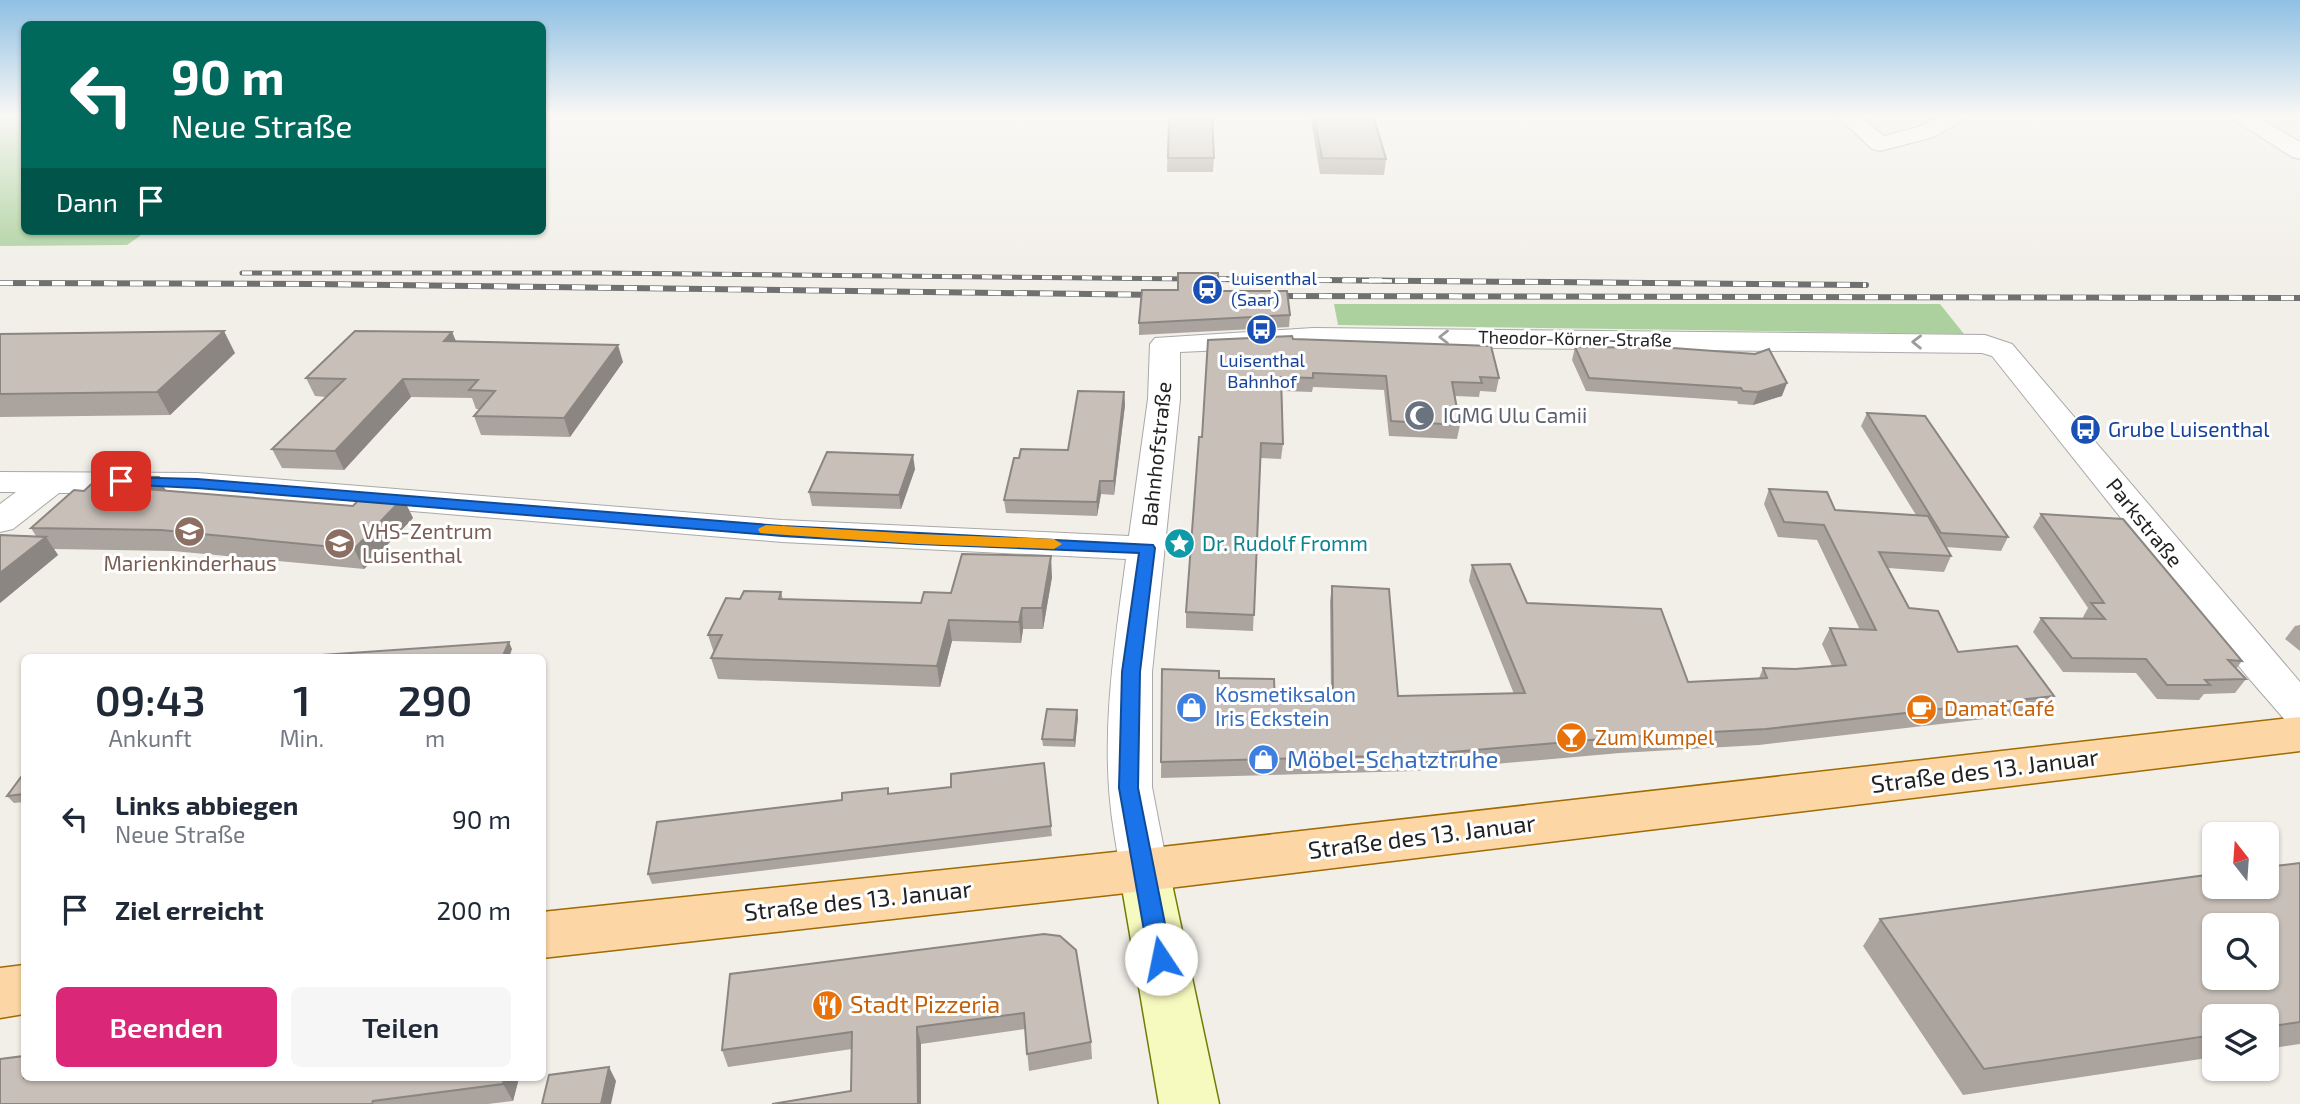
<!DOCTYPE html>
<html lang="de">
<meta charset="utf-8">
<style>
:root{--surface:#fff;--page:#f6f6f7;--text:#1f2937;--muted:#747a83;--accent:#db2777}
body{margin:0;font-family:"Exo 2",sans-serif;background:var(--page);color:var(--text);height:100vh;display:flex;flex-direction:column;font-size:26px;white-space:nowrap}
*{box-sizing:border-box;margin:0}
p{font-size:23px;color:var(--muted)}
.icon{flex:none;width:38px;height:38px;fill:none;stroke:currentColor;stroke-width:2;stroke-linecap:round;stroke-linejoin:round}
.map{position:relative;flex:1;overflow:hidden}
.details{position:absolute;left:21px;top:654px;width:525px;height:427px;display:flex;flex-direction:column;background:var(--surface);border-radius:10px;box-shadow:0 2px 5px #0004}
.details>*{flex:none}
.hud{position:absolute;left:21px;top:21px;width:525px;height:214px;border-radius:10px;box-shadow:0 2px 5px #0004;background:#00695c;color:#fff;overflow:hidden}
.needle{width:46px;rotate:343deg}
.controls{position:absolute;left:2202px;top:822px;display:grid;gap:14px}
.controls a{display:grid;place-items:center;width:77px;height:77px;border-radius:10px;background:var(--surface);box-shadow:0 2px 5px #0004;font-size:35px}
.pin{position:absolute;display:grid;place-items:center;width:60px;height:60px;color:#fff;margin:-30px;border-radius:14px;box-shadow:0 4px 10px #0006}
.me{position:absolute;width:77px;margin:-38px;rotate:349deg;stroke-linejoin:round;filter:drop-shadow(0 0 5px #0008)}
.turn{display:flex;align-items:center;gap:24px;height:147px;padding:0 35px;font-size:32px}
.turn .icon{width:91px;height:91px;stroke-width:2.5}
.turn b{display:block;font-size:49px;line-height:60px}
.then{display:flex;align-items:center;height:66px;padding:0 35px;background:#0003;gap:14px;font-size:26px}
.eta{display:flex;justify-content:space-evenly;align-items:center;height:119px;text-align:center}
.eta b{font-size:42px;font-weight:600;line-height:49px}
.cta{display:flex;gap:14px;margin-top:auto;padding:14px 35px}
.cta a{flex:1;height:80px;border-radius:10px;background:var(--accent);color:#fff;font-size:28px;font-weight:600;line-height:80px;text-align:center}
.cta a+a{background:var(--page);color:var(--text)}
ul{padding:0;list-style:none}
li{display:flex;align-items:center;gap:21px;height:91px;padding:0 35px}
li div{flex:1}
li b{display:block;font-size:26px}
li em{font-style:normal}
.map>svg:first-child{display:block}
.forest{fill:#add19e}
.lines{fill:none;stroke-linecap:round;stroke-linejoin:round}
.minor-casing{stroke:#a9a9a9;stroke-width:2}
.secondary-casing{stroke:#707d05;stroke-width:3}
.primary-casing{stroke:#a06b00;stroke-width:3}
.minor{fill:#fff;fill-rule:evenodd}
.secondary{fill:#f7fabf;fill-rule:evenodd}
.primary{fill:#fcd6a4;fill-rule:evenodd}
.rail-far1-casing{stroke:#707070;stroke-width:5}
.rail-casing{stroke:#707070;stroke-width:6}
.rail-far1{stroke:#fff;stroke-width:3.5;stroke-dasharray:10;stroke-linecap:butt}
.rail{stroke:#fff;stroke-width:4.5;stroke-dasharray:13;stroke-linecap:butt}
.wall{fill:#aba49e}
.shaded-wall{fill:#8b8681}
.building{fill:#c7bfb8;stroke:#8b8681;stroke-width:2;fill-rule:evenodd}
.oneway{stroke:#9c9c9c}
.route{fill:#1a73e8;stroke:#114b97;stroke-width:2}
.slow{fill:#f59e0b}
.labels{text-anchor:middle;stroke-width:6;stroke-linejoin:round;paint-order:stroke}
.far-transit-label{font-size:18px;fill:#164399;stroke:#fff;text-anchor:start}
.far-street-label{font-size:18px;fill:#222;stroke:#fff}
.worship-label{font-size:21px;fill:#5b616d;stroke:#fff;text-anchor:start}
.transit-label{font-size:21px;fill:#164399;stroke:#fff;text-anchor:start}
.street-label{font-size:21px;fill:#222;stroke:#fff}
.education-label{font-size:21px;fill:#785e54;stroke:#fff;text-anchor:start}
.culture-label{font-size:21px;fill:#0d838f;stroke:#fff;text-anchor:start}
.shop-label{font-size:21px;fill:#366cbe;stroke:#fff;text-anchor:start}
.food-label{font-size:21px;fill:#c56008;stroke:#fff;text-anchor:start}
.near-shop-label{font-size:24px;fill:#366cbe;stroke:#fff;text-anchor:start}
.near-street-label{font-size:24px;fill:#222;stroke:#fff}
.near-food-label{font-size:24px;fill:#c56008;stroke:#fff;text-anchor:start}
</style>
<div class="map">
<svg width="2300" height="1104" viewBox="0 0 2300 1104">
<rect width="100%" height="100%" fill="#f2efe9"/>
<!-- forest -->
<g class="forest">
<polygon points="0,115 24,115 24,231 147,231 127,245 0,246"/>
<polygon points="1334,304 1940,304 1964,334 1338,325"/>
</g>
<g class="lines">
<defs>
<g id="minor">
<polygon points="1836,115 1859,115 1884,136 1918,127 1942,115 1969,115 1965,119 1934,137 1880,151 1872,149"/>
<polygon points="2230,115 2255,115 2300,142 2300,159 2292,157 2233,119"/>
<path d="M1313 328 1985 335 2012 344 2300 682V724L2285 720 2246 675 1992 356 1982 353 1313 346 1180 352V399L1152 672V787L1168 870 1161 884 1144 890 1127 884C1119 867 1117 851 1114 832 1099 741 1114 649 1126 559L782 542 197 493H59L13 529 0 532V504L16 492H0V472L197 473 782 520 1129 536 1148 399 1150 344 1155 338Z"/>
</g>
<polygon id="secondary" points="1144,849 1162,855 1169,870 1219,1104 1159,1104 1119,870 1126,855"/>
<g id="primary">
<polygon points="2300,717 2300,751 1144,891 542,958 542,912 1144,849"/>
<polygon points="24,965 24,1014 0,1018 0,968"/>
</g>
</defs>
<!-- minor casing -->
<use href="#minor" class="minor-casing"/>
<!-- secondary casing -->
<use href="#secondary" class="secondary-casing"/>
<!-- primary casing -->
<use href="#primary" class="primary-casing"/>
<!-- minor -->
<use href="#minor" class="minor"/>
<!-- secondary -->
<use href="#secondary" class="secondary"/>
<!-- primary -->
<use href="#primary" class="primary"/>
<defs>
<polyline id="rail-far1" points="242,273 598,273 1398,281"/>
<g id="rail">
<polyline points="1213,279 1866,285"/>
<polyline points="0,283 312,284 1162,295"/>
<polyline points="1267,296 2300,298"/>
</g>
</defs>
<!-- rail-far1 casing -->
<use href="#rail-far1" class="rail-far1-casing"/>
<!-- rail casing -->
<use href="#rail" class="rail-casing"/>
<!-- rail-far1 -->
<use href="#rail-far1" class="rail-far1"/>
<!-- rail -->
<use href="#rail" class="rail"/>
</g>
<!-- wall -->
<g class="wall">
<polygon points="1169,115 1214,158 1213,172 1167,172"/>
<polygon points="1310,115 1373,115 1386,159 1384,175 1320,174"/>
<polygon points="1178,273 1219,291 1290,315 1289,327 1139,335 1139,323 1178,290"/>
<polygon points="452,332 456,341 623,362 570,437 481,435 474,416 480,409 476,409 472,398 411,397 344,470 282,468 272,449 326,397 315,396 306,378"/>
<polygon points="0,334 235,353 170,415 0,417"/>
<polygon points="1293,339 1499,378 1496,392 1480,391 1479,397 1455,396 1460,425 1457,439 1389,436 1384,390 1313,387 1312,392 1282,391 1283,444 1281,459 1260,458 1253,631 1186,628 1186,612 1202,437"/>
<polygon points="1575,347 1782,396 1753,405 1738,404 1737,401 1586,391 1572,360"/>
<polygon points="1124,392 1125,405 1114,495 1101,494 1097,516 1006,513 1004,500 1068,450"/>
<polygon points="1867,413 2008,537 2001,551 1946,547 1951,556 1944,572 1888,568 1909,608 1958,652 2054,696 2044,712 1759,745 1620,753 1415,771 1161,778 1162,669 1219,678 1275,701 1331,701 1330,601 1332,586 1398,696 1514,694 1469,581 1472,565 1527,603 1688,682 1759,678 1763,668 1795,669 1832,666 1822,644 1830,628 1860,630 1817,540 1778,537 1764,504 1769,489 1835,510 1916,515 1861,426"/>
<polygon points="915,469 901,509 812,506 809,492"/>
<polygon points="166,491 353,506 403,498 413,518 364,569 173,551 54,549 58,555 0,603 0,535 36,536 31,528"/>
<polygon points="2041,514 2242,661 2236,669 2246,679 2235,693 2204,694 2199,700 2157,699 2136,673 2063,672 2033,632 2041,618 2084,619 2083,617 2088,608 2033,527"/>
<polygon points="1052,577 1043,629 1023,629 1021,643 952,641 940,687 718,679 711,658 714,653 708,635 740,599 781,592 783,599 921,603 951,593"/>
<polygon points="2300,625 2300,651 2285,639 2295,626"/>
<polygon points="1078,717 1075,747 1043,746 1042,739"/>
<polygon points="1044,763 1052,836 652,884 648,874 842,800 888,788 889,794 951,787"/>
<polygon points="24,773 24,802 14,803 7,796"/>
<polygon points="2300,863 2300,1044 2266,1049 2266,1017 2214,1017 2214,1057 1963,1095 1863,946 1880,919"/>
<polygon points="1044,934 1091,1042 1092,1059 1029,1071 1025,1029 921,1044 851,1091 852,1049 728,1067 722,1050"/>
<polygon points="519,1078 513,1101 488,1104 0,1104"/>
</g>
<!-- shaded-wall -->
<g class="shaded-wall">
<polygon points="224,331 235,353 170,415 157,392"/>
<polygon points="452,332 459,349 444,341"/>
<polygon points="618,345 623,362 570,437 564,418"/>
<polygon points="403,379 411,397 344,470 335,451"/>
<polygon points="1787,383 1782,396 1753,405 1758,392"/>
<polygon points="1124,392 1125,405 1114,495 1114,481"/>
<polygon points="913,455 915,469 901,509 899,495"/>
<polygon points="158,477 170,497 145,489"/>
<polygon points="1100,481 1101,494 1097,516 1097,502"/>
<polygon points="403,498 413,518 364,569 354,549"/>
<polygon points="46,537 58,555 0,603 0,573"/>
<polygon points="1051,556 1052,577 1043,629 1042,608"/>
<polygon points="1022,608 1023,629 1021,643 1019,622"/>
<polygon points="949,620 952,641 940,687 937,666"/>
<polygon points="509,642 512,649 509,658 502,658"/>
<polygon points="1077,710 1078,717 1075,747 1074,740"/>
<polygon points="917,1027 921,1044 921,1104 918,1104"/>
<polygon points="609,1067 616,1081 611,1104 601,1104"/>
<polygon points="504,1078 519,1078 513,1101 503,1084"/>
</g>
<!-- building -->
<g class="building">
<polygon points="1169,115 1212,115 1214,158 1168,158"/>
<polygon points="1314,115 1373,115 1386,159 1322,158"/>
<polygon points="1178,273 1218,273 1219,291 1287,291 1290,315 1139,323 1142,290 1178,290"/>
<polygon points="224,331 157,392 0,394 0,334"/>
<polygon points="355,331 452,332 444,341 618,345 564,418 474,416 495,391 469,390 478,380 403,379 335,451 272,449 345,379 306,378"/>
<polygon points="1292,336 1293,339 1491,346 1499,378 1480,377 1482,383 1452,382 1460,425 1391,421 1386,376 1313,373 1313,378 1281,377 1283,444 1261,443 1254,615 1186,612 1199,437 1202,437 1208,340"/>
<polygon points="1575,347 1673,348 1755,354 1769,349 1787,383 1758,392 1743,391 1741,388 1589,378"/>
<polygon points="1078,391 1124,392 1114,481 1100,481 1097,502 1004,500 1014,458 1019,458 1021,449 1068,450"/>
<polygon points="1867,413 1925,416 2008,537 1941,533"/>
<polygon points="827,452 913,455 899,495 809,492"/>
<polygon points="100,476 158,477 145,489 353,506 363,495 403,498 354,549 161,530 31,528 74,490 84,491"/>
<polygon points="1769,489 1827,492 1835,510 1928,516 1951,556 1879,552 1909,608 1938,611 1958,652 2017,646 2054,696 1766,729 1625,737 1418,755 1161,762 1162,669 1219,671 1219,678 1274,679 1275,701 1333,701 1332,586 1389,589 1398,696 1525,693 1472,565 1510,564 1527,603 1661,609 1688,682 1767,678 1763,668 1795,669 1846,665 1830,628 1876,630 1824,525 1784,522"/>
<polygon points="2041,514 2123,519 2242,661 2228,660 2246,679 2205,680 2210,685 2167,685 2146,659 2072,658 2041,618 2105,619 2091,603 2104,603"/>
<polygon points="0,535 46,537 0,573"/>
<polygon points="962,554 1051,556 1042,608 1022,608 1019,622 949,620 937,666 711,658 722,635 708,635 726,598 740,599 744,591 781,592 779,599 921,603 924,592 951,593"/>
<polygon points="509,642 502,658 278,658"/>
<polygon points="1047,709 1077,710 1074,740 1042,739"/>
<polygon points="1044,763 1051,826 648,874 657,822 842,800 842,793 888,788 888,794 951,787 951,774"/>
<polygon points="24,773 24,794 7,796"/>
<path d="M2300 863V1022L2266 1027V1017H2214V1035L1984 1069 1880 919 2214 874V887H2266V867ZM2214 926H2266V978H2214Z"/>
<polygon points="1044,934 1060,936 1076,950 1091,1042 1027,1054 1024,1013 917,1027 918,1104 772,1104 851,1091 852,1032 722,1050 730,974"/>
<polygon points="24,1056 24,1078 504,1078 503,1084 373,1101 372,1104 0,1104 0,1059"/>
<polygon points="609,1067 601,1104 542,1104 549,1075"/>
</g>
<!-- one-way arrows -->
<defs><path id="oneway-chevron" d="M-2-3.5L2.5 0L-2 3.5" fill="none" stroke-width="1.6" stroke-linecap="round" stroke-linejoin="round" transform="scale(1.75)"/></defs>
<g class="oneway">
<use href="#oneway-chevron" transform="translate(1444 337) rotate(-180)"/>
<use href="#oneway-chevron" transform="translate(1917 342) rotate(-179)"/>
</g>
<!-- sky -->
<linearGradient id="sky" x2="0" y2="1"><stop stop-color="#8fc0e4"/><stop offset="0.43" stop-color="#f9f8f5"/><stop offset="1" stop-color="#f9f8f5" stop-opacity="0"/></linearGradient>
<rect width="2300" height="269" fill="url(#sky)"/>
<!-- route -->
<polygon class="route" points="121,477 197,479 782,526 1153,545 1155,548 1140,672 1138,788 1172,959 1168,966 1161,969 1153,966 1149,959 1119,788 1122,672 1139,553 918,544 782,536 197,488 116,484 113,481"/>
<!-- slow -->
<polygon class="slow" points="766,525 918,534 1054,539 1062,544 1054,549 918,544 760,533 758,529"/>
<!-- icons -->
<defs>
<symbol id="station-disc" viewBox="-11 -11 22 22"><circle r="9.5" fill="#1a4fb4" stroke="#fff"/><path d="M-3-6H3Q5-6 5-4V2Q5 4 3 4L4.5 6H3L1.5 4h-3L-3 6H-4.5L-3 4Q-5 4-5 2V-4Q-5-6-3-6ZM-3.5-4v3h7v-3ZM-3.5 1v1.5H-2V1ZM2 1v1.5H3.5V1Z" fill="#fff"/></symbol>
<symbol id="bus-disc" viewBox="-11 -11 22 22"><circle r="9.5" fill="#1a4fb4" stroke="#fff"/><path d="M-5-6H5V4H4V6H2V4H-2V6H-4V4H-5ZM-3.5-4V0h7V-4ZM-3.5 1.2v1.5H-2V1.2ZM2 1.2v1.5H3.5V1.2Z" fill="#fff"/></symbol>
<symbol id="mosque-disc" viewBox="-11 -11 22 22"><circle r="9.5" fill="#6b7280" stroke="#fff"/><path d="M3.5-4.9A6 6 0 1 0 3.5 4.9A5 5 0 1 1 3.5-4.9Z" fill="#fff"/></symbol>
<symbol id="school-disc" viewBox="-11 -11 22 22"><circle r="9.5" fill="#8d6e63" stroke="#fff"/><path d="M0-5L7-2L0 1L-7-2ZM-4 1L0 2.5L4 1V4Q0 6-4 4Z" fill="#fff"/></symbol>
<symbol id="university-disc" viewBox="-11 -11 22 22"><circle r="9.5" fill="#8d6e63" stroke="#fff"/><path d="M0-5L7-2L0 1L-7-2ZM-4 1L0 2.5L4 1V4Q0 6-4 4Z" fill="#fff"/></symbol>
<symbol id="sight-disc" viewBox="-11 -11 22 22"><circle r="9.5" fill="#0f9aa8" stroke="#fff"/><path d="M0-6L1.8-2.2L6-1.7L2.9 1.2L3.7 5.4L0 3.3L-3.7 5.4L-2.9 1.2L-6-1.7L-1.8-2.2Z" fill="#fff"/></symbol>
<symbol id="shop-disc" viewBox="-11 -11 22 22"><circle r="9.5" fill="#3f7fe0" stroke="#fff"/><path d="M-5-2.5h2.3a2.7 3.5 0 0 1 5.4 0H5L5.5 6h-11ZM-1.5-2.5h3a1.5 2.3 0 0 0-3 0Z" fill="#fff"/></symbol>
<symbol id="cafe-disc" viewBox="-11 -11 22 22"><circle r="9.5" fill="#e8710a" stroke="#fff"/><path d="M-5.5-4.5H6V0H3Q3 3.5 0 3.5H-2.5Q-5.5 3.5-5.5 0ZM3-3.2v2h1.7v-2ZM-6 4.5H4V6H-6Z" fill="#fff"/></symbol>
<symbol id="bar-disc" viewBox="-11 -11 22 22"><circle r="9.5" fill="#e8710a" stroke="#fff"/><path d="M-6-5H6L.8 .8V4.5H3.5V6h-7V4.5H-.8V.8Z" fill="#fff"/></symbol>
<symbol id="restaurant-disc" viewBox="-11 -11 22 22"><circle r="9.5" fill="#e8710a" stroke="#fff"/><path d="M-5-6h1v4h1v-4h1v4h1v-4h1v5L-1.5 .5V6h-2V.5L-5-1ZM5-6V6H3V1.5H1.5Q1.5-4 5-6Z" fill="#fff"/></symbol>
</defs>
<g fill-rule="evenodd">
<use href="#station-disc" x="1190" y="272" width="35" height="35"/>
<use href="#bus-disc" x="1244" y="312" width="35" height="35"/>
<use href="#mosque-disc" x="1402" y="398" width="35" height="35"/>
<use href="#bus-disc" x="2068" y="412" width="35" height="35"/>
<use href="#school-disc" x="172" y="514" width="35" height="35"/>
<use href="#university-disc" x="322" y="526" width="35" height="35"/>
<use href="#sight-disc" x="1162" y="526" width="35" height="35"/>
<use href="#shop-disc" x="1174" y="690" width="35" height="35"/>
<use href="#cafe-disc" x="1904" y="692" width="35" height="35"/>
<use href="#bar-disc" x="1554" y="720" width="35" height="35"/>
<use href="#shop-disc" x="1246" y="742" width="35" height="35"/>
<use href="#restaurant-disc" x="810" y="988" width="35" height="35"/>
</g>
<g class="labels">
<!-- far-transit labels -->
<g class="far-transit-label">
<text x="1231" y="285">Luisenthal<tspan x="1231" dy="21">(Saar)</tspan></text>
<text x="1262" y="367" text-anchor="middle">Luisenthal<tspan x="1262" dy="21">Bahnhof</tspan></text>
</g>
<!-- far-street labels -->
<g class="far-street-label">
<text transform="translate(1575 339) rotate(1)" y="6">Theodor-Körner-Straße</text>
</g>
<!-- worship labels -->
<g class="worship-label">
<text x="1443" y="423">IGMG Ulu Camii</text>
</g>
<!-- transit labels -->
<g class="transit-label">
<text x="2108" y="437">Grube Luisenthal</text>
</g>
<!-- street labels -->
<g class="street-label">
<text transform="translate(1157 454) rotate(-84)" y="7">Bahnhofstraße</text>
<text transform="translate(2144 523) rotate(51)" y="7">Parkstraße</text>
</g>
<!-- education labels -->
<g class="education-label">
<text x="362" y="539">VHS-Zentrum<tspan x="362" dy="24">Luisenthal</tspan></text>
<text x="190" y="571" text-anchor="middle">Marienkinderhaus</text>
</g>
<!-- culture labels -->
<g class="culture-label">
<text x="1202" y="551">Dr. Rudolf Fromm</text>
</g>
<!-- shop labels -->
<g class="shop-label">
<text x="1215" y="702">Kosmetiksalon<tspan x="1215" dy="24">Iris Eckstein</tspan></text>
</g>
<!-- food labels -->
<g class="food-label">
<text x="1944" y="716">Damat Café</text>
<text x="1595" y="745">Zum Kumpel</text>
</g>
<!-- near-shop labels -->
<g class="near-shop-label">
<text x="1287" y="768">Möbel-Schatztruhe</text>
</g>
<!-- near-street labels -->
<g class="near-street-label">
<text transform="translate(1985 771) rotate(-7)" y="8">Straße des 13. Januar</text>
<text transform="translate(1422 837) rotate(-7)" y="8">Straße des 13. Januar</text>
<text transform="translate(858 901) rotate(-6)" y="8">Straße des 13. Januar</text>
</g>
<!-- near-food labels -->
<g class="near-food-label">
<text x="850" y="1013">Stadt Pizzeria</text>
</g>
</g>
</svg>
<div class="controls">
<a><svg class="needle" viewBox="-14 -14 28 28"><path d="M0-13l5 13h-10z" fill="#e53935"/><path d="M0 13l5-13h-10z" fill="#747a83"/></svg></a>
<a><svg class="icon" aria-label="search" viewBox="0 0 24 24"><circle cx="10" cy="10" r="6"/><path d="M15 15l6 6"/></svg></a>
<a><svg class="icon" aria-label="layers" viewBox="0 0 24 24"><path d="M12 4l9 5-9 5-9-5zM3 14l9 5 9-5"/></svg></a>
</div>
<div class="pin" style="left:121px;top:481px;background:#d93025"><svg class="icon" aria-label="arrive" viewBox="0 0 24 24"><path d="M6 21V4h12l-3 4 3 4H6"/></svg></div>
<svg class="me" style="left:1161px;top:959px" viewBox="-20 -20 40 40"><circle r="19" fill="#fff"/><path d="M0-13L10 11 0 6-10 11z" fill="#1a73e8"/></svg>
<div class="hud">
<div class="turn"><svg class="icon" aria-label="left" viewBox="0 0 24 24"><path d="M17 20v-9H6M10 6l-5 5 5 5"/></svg><div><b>90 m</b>Neue Straße</div></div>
<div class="then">Dann<svg class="icon" aria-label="arrive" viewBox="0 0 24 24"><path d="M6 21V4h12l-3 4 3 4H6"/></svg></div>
</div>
<section class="details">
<div class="eta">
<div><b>09:43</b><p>Ankunft</p></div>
<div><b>1</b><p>Min.</p></div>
<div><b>290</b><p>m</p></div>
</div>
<ul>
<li><svg class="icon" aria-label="left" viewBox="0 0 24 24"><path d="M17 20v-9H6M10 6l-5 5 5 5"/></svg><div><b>Links abbiegen</b><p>Neue Straße</p></div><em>90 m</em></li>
<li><svg class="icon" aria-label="arrive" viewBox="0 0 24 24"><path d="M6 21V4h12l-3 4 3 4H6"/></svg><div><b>Ziel erreicht</b></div><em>200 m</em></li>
</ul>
<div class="cta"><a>Beenden</a><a>Teilen</a></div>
</section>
</div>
